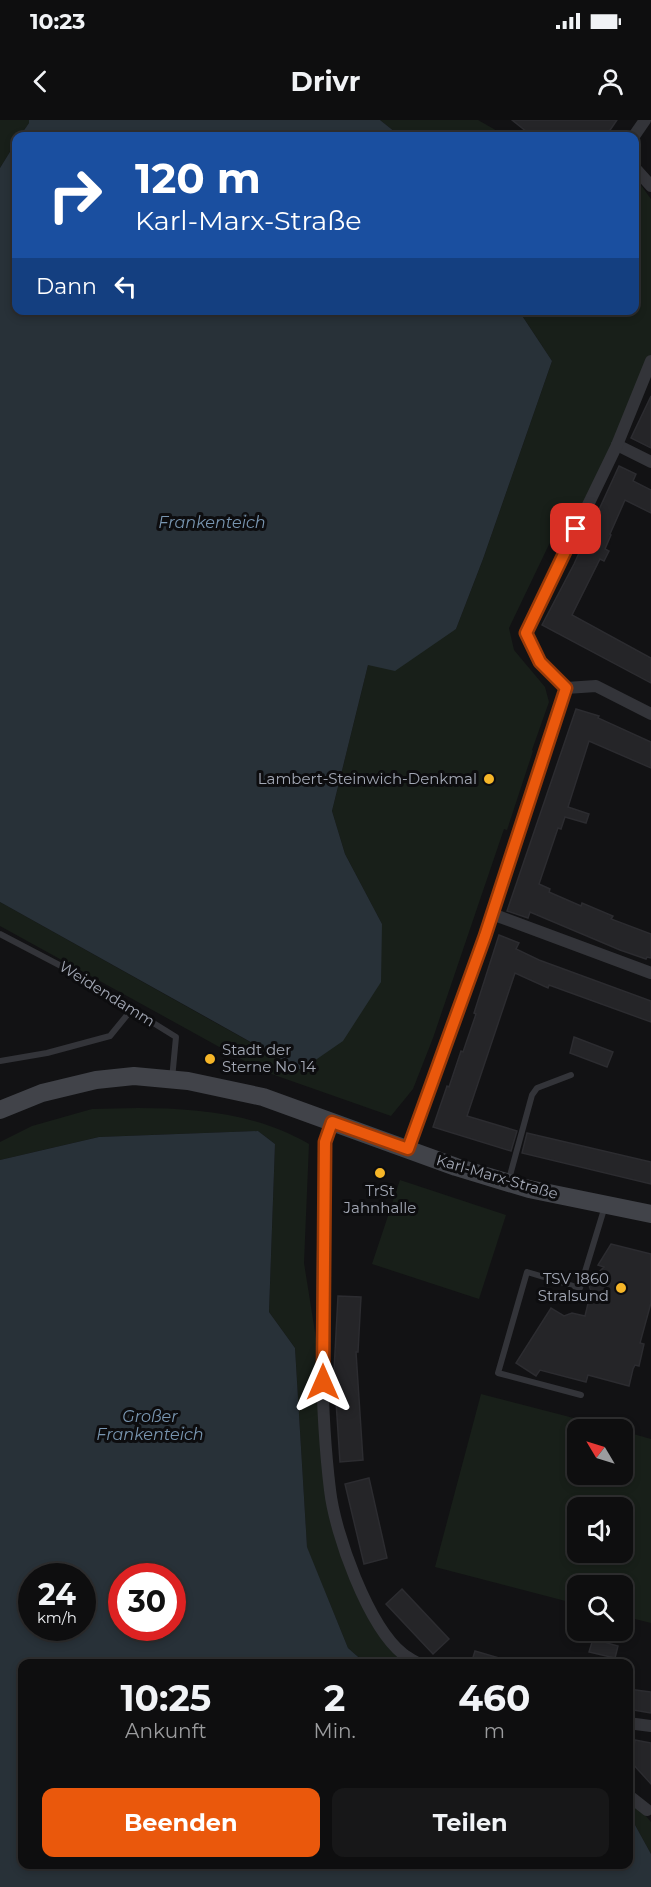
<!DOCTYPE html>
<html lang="de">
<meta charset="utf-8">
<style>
:root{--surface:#0e0e0f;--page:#171718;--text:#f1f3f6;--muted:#9b9c9e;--line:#2e2e2f;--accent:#ea580c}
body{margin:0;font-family:Montserrat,sans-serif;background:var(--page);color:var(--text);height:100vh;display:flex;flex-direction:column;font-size:22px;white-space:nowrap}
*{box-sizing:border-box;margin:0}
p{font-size:20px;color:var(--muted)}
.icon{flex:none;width:33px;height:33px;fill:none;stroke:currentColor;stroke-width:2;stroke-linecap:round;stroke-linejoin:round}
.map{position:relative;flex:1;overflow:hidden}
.drawer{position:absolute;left:18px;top:1539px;width:615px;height:210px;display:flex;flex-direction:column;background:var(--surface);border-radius:12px;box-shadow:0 3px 9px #0003,0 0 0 2px var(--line)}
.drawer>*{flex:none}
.hud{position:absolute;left:12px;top:12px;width:627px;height:183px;border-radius:12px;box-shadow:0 3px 9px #0003,0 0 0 2px var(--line);background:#1a4fa0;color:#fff;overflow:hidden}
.needle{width:39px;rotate:308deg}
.tools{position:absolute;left:567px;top:1299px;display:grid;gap:12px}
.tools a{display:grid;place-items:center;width:66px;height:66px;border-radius:12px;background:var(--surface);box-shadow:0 3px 9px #0003,0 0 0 2px var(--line);font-size:30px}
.speed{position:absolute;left:18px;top:1443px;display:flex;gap:12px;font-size:30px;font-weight:700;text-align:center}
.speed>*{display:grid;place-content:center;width:78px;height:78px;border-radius:50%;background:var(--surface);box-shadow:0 3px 9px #0003,0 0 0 2px var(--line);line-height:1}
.speed small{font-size:15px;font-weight:400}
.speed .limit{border:9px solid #d22;background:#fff;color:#111}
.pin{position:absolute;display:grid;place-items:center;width:51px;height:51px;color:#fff;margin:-26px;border-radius:12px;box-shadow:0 3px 9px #0006}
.me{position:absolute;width:66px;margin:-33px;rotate:0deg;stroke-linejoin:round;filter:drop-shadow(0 0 4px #0008)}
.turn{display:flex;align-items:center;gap:21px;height:126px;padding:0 24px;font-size:27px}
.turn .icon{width:78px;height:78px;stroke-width:2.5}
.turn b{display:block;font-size:42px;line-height:51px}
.then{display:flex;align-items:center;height:57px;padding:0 24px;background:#0003;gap:12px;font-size:22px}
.eta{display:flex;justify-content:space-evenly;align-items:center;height:102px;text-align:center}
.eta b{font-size:36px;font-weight:700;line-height:42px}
.button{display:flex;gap:12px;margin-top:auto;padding:12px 24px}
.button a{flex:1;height:69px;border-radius:12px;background:var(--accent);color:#fff;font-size:24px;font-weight:700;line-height:69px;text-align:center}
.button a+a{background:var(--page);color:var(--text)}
.status{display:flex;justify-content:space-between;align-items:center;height:42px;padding:0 30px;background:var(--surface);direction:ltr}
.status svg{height:16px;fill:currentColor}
header{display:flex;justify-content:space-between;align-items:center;height:78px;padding:0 24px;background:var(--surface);font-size:27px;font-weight:700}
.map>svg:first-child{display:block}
.green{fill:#181f19;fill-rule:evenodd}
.water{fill:#283138;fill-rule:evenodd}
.building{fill:#252528;stroke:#2c2c30;stroke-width:1.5}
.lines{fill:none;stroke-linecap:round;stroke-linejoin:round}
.lane{stroke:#333439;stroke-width:6}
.street{stroke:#333439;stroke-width:12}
.secondary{stroke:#414349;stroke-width:18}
.route-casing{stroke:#983908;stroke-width:15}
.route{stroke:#ea580c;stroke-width:10}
.poi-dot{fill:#f6b628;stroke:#0d0d0f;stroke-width:2}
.labels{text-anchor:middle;stroke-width:6;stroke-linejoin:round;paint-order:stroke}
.poi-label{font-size:15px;fill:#a3a8b5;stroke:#0d0d0f;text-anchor:end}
.street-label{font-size:15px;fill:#a3a8b5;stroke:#0d0d0f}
.water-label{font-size:16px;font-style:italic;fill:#7996b1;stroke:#0d0d0f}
</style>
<div class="status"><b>10:23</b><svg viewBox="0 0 49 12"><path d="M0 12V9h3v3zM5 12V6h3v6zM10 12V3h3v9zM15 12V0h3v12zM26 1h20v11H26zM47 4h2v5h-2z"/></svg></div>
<header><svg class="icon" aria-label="back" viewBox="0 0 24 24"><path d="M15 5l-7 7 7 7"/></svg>Drivr<svg class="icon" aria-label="person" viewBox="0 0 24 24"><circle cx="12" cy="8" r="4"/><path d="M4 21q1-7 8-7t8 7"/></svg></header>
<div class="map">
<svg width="651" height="1767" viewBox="0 0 651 1767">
<rect width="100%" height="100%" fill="#121214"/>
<!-- green -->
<g class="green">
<polygon points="0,0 29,0 29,3 20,16 16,16 16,22 0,48"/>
<polygon points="380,0 478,0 506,16 400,16"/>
<polygon points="635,57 651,79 651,236 617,325 567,418 555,412 509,508 514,530 545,567 549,582 532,630 533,631 507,710 504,709 433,918 413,969 391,996 263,951 0,806 0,782 300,950 382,804 345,734 332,691 368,545 456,509 483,439 552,241 519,191 634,190"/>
<path d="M138 988C196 988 259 994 309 1024L304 1143 323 1262 342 1423 383 1510 419 1543H365L348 1528 307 1428 295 1228 269 1192 275 1024 258 1011 99 1017 0 1040V1022L32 1006 92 989Z"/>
<polygon points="400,1060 506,1095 479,1179 372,1144"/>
<path d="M481 1274 616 1309 578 1310V1354H622L623 1311 651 1319V1503L623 1496 622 1466H578L577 1484 435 1447ZM578 1388H622V1432H578Z"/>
<polygon points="628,1675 651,1702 651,1734 629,1694"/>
</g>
<!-- water -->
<g class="water">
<polygon points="29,0 380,0 400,16 20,16 29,3"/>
<polygon points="16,22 16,190 519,191 552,241 483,439 456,509 395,551 368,545 332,691 345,734 382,804 381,862 343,921 301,950 0,782 0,48"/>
<path d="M258 1011 275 1024 269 1192 295 1228 307 1427 348 1528 365 1543 22 1544V1744H628L629 1694 651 1734V1767H0V1040L99 1017ZM32 1456H82V1508H32ZM122 1456H172V1508H122Z"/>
</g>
<!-- building -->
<g class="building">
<polygon points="512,0 617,0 606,16 532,16"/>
<polygon points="651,276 651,328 631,318"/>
<polygon points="619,346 636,354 633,361 651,370 651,393 625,380 610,414 611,415 605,429 609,431 604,441 600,439 572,495 651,538 651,563 542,505 574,444"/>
<polygon points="576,589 599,596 598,598 651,622 651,648 589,621 568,687 589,694 586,703 565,697 561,709 558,708 539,764 550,769 549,772 581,786 582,783 613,796 611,799 651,814 651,838 647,837 646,839 620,830 530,792 528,798 507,791"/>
<polygon points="499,815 519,823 516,829 539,840 651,881 651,902 549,865 548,868 515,853 467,996 517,1011 511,1031 433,1007 447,966 449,967 461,931 463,932 476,894 474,893"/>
<polygon points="574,917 613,932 607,947 570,933"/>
<polygon points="527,1013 651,1042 651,1064 522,1033"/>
<polygon points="611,1124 651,1134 651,1183 640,1223 644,1224 639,1246 635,1245 633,1249 629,1266 588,1255 586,1262 540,1250 536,1256 516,1243 551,1188 564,1196 572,1193 585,1196 591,1171 588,1163 604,1147 598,1145"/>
<polygon points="338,1176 361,1177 358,1232 356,1232 363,1340 340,1342 334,1251"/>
<polygon points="369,1358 387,1438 364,1444 345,1364"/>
<polygon points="402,1469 449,1519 433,1534 386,1484"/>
<polygon points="593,1519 618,1526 615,1538 589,1532"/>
<polygon points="475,1531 506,1540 506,1544 471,1544"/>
<polygon points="628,1569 651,1572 651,1593 628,1589"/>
<polygon points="635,1620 651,1623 651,1664 631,1642"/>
</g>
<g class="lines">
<!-- lane -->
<g class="lane">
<polyline points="0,814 63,847 176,917 172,959"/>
<polyline points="0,941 47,933 110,916 132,889"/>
<polyline points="509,1059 532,975 537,968 571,955"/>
<polyline points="581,1275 498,1253 527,1152 580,1168 605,1086"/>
</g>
<!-- street -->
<g class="street">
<polyline points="634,16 645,0"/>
<polyline points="634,47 651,66"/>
<polyline points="617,325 651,342"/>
<polyline points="566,568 596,566 651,594"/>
<polyline points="492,794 651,853"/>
<path d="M332 1002 325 1022C324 1138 316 1255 330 1370 335 1414 368 1506 403 1534 408 1538 414 1541 419 1544"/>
<polyline points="408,1029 485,816 566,568 540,542 526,513 617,325 651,241"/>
<polyline points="628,1603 651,1606"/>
<polyline points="628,1675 647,1690"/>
</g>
<!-- secondary -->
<polyline class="secondary" points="0,990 42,973 96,960 134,956 188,961 263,977 456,1047 529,1069 651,1094"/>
</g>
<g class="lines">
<defs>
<polyline id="route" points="323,1262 325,1022 332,1002 408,1029 485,816 566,568 540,542 526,513 576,409"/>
</defs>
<!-- route casing -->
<use href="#route" class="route-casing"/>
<!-- route -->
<use href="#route" class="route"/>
</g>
<!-- markers -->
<g class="poi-dot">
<circle cx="489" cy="659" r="6"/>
<circle cx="210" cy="939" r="6"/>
<circle cx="380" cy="1053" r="6"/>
<circle cx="621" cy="1168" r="6"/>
</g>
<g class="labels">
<!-- poi labels -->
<g class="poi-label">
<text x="477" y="664">Lambert-Steinwich-Denkmal</text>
<text x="222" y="935" text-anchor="start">Stadt der<tspan x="222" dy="17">Sterne No 14</tspan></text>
<text x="380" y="1076" text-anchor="middle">TrSt<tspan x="380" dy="17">Jahnhalle</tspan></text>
<text x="609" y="1164">TSV 1860<tspan x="609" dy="17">Stralsund</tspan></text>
</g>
<!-- street labels -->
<g class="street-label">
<text transform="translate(107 874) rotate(32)" y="5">Weidendamm</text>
<text transform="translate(497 1057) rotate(16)" y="5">Karl-Marx-Straße</text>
</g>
<!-- water labels -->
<g class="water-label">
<text x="212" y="408">Frankenteich</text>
<text x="150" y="1302">Großer<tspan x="150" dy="18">Frankenteich</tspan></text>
</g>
</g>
</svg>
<div class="tools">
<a><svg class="needle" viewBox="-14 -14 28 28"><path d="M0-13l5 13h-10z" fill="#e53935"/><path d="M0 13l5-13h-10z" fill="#9b9c9e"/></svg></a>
<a><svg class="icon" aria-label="sound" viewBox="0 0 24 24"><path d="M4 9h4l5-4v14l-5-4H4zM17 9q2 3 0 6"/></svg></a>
<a><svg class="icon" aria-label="search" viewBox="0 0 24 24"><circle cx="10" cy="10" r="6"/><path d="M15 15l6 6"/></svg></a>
</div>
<div class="speed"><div>24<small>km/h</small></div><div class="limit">30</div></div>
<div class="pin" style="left:576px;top:409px;background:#d93025"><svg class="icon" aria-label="arrive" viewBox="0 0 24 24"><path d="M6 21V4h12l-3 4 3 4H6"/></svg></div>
<svg class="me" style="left:323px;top:1262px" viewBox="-20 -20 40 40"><path d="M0-17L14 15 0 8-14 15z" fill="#ea580c" stroke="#fff" stroke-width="4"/></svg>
<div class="hud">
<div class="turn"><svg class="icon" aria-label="right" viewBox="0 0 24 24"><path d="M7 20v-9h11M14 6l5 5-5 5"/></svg><div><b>120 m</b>Karl-Marx-Straße</div></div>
<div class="then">Dann<svg class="icon" aria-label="left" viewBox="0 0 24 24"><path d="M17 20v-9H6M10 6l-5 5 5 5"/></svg></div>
</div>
<section class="drawer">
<div class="eta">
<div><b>10:25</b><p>Ankunft</p></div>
<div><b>2</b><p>Min.</p></div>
<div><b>460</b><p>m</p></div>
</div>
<div class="button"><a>Beenden</a><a>Teilen</a></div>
</section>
</div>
